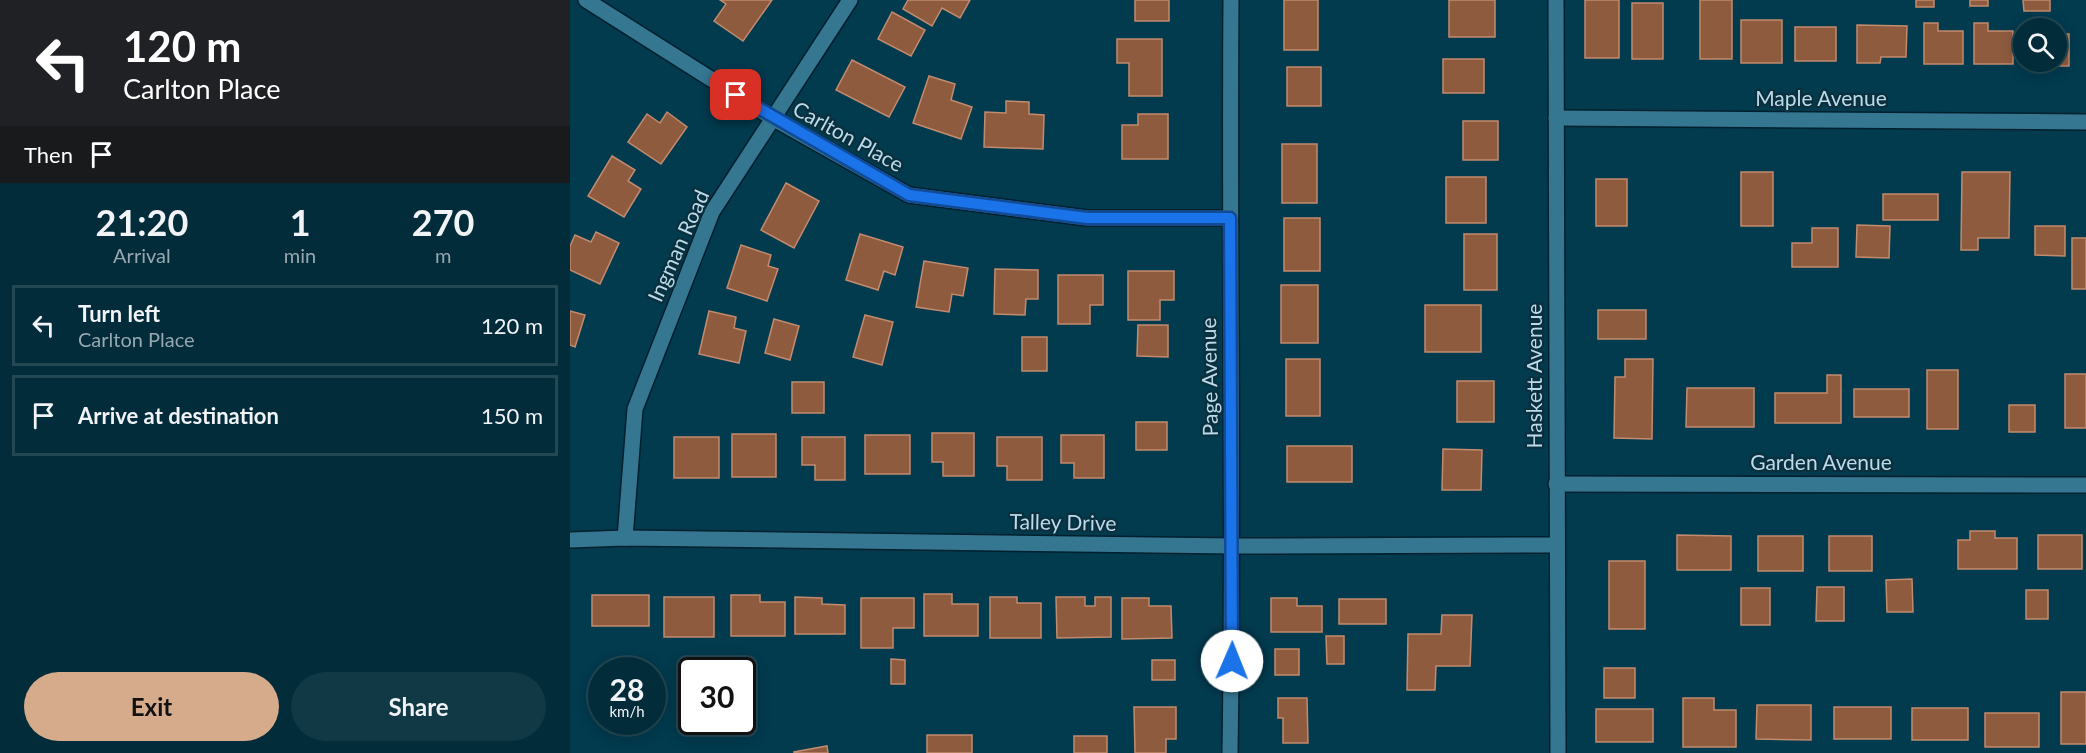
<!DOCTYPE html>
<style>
:root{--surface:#022c3a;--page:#103845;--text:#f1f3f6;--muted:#96a7af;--line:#234854;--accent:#d6ab8b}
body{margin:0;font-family:Lato,sans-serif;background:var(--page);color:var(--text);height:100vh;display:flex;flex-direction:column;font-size:22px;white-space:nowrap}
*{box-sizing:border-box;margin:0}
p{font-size:20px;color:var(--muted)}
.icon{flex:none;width:33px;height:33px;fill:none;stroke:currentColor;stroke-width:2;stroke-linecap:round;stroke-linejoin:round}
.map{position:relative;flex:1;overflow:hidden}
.sheet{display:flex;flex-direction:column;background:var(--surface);width:570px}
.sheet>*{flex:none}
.guide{background:#202124;color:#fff;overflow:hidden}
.tools{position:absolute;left:1443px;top:18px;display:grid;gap:12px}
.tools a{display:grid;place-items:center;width:54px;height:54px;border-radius:50%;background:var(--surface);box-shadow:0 3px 15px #0003,0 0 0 2px var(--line);font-size:30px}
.speed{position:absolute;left:18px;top:657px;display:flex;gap:12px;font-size:30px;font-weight:700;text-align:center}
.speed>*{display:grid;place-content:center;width:78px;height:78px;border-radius:50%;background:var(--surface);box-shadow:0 3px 15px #0003,0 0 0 2px var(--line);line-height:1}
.speed small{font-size:15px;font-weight:400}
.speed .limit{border:3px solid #111;border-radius:9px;background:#fff;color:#111}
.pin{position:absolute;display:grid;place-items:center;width:51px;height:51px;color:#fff;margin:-26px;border-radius:12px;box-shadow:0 3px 9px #0006}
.me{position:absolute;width:66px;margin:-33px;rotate:1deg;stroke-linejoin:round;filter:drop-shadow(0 0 4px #0008)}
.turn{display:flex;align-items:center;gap:21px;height:126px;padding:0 24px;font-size:27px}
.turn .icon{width:78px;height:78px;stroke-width:2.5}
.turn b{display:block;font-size:42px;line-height:51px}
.then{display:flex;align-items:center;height:57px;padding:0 24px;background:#0003;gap:12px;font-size:22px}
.eta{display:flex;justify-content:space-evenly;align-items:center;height:102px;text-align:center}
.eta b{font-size:36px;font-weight:700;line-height:42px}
.action{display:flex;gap:12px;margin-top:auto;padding:12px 24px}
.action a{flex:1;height:69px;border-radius:36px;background:var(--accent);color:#111;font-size:24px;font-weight:700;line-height:69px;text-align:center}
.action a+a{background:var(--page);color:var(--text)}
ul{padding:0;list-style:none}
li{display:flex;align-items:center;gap:18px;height:81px;margin:0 12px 9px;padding:0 12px;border:3px solid var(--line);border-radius:0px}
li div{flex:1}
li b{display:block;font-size:22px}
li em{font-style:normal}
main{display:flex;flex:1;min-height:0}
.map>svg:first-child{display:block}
.building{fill:#8e5b3f;stroke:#c28b6e;stroke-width:1.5}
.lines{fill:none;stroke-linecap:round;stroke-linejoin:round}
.minor-casing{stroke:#00202d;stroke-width:18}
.tertiary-casing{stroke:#00202d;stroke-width:18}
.minor{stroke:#357691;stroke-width:15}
.tertiary{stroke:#357691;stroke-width:15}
.route-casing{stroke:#114b97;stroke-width:15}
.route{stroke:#1a73e8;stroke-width:10}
.labels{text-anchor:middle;stroke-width:4.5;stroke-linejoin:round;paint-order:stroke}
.street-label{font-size:21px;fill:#bcdbea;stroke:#0b2f3d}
</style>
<main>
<section class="sheet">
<div class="guide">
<div class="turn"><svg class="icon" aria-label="left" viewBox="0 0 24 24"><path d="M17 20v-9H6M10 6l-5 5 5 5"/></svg><div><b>120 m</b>Carlton Place</div></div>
<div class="then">Then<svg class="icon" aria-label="arrive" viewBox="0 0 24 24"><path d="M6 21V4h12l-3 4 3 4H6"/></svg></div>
</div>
<div class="eta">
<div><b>21:20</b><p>Arrival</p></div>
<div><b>1</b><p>min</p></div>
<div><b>270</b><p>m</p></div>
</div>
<ul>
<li><svg class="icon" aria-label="left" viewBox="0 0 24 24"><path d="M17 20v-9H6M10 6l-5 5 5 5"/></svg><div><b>Turn left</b><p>Carlton Place</p></div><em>120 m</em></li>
<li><svg class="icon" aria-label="arrive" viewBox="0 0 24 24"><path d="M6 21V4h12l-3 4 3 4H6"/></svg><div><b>Arrive at destination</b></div><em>150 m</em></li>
</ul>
<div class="action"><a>Exit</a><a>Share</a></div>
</section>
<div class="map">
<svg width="1516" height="753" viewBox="0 0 1516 753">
<rect width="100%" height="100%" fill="#023a4e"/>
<!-- building -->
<g class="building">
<polygon points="150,0 202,0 173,41 144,21 156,4"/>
<polygon points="338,0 400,0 390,18 372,8 362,26 333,9"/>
<rect x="565" y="0" width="34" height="21"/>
<rect x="714" y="0" width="34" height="50"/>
<rect x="879" y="0" width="46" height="37"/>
<rect x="1015" y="0" width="34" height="58"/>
<rect x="1130" y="0" width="32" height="59"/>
<rect x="1346" y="0" width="18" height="7"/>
<rect x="1400" y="0" width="18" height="6"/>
<polygon points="1453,0 1480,0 1480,11 1454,11"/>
<rect x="1062" y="3" width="31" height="56"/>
<polygon points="322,12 355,30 341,56 308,39"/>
<rect x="1171" y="20" width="41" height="43"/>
<polygon points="1354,23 1368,23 1368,31 1393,31 1393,64 1354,64"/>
<polygon points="1404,23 1418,23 1418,31 1443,31 1443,64 1404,64"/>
<polygon points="1287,25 1337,26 1336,57 1311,57 1310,63 1287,63"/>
<rect x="1225" y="27" width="41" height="34"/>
<polygon points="1486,34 1499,34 1499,66 1458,66 1458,62 1486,62"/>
<polygon points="547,39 592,39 592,96 559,96 559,63 547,63"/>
<rect x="873" y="59" width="41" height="34"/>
<polygon points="282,60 335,87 319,117 266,90"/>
<rect x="717" y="67" width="34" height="39"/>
<polygon points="359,76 385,84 381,100 402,107 391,139 343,123"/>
<polygon points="436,101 459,102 459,114 474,115 473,149 414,147 415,112 436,113"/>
<polygon points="97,112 117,127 91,164 58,142 77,114 90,123"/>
<polygon points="568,114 598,114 598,159 552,159 552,125 568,125"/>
<rect x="893" y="121" width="35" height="39"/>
<rect x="712" y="144" width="35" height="59"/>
<polygon points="42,156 65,170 58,181 71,189 54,217 18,196"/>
<rect x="1171" y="172" width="32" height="54"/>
<polygon points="1392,172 1440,172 1439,238 1408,238 1408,250 1391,250"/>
<rect x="876" y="177" width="40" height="46"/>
<rect x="1026" y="179" width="31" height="47"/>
<polygon points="216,183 249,201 224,248 191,230"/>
<rect x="1313" y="194" width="55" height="26"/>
<rect x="714" y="218" width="36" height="53"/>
<polygon points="1287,225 1320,226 1319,258 1286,257"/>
<polygon points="1465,226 1495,226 1495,256 1465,255"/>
<polygon points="1242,228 1268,228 1268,267 1222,267 1222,243 1242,243"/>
<polygon points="26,232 49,243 30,284 0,270 0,246 5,235 21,242"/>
<polygon points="290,234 333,247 325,275 314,271 308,290 276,280"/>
<rect x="894" y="234" width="33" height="56"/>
<rect x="1502" y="238" width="14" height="51"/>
<polygon points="171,245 201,255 198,266 208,269 197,301 157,288"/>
<polygon points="354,261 398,268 393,296 382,294 379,312 346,307"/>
<polygon points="425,269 468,270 468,299 456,299 455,315 424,314"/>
<polygon points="558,271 604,271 604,300 590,300 590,320 558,320"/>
<polygon points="488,275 533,275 533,305 520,305 520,324 488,324"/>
<rect x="711" y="285" width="37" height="58"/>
<rect x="855" y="305" width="56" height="47"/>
<rect x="1028" y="310" width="48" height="29"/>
<polygon points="0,311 15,315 5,347 0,345"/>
<polygon points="139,311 166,317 164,328 176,331 169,363 129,354"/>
<polygon points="295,315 323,322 312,365 283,357"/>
<polygon points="204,319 229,326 220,360 195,353"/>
<polygon points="568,325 598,325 598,357 567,356"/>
<rect x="452" y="337" width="25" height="34"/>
<rect x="716" y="359" width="34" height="57"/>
<polygon points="1055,359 1083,359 1082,439 1044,438 1045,377 1055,377"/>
<rect x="1357" y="370" width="31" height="59"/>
<rect x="1495" y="374" width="21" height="54"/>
<polygon points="1257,375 1271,375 1271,423 1205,423 1205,393 1257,393"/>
<rect x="887" y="381" width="37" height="41"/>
<rect x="222" y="382" width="32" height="31"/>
<polygon points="1117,388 1184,388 1184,427 1116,427"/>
<rect x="1284" y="389" width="55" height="28"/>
<rect x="1439" y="405" width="26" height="27"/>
<rect x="566" y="422" width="31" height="28"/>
<polygon points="362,433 404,433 404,476 373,476 373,462 362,462"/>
<rect x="162" y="434" width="44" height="43"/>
<rect x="295" y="435" width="45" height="39"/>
<polygon points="491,435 534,435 534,478 504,478 504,463 491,463"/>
<rect x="104" y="437" width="45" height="41"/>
<polygon points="232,437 275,437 275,480 245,480 245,465 232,465"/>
<polygon points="427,437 472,437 472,480 437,480 437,466 427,466"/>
<rect x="717" y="446" width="65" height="36"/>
<polygon points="873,449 912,450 911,490 872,490"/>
<polygon points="1400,531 1425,531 1425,538 1447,538 1447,569 1388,569 1388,540 1400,540"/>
<polygon points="1107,535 1161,536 1161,570 1107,570"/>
<rect x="1468" y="535" width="44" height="34"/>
<rect x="1188" y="536" width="45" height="35"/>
<rect x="1259" y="536" width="43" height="35"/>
<rect x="1039" y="561" width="36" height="68"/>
<polygon points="1342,579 1343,612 1317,612 1316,580"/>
<polygon points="1247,587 1274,587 1274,621 1246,621"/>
<rect x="1171" y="588" width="29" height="37"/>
<rect x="1456" y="590" width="22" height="29"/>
<polygon points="354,594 382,594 382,604 408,604 408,636 354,636"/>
<rect x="22" y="595" width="57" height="31"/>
<polygon points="161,595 190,595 190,602 215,602 215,636 161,636"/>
<rect x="94" y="597" width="50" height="40"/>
<polygon points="225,597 252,598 252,604 275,605 275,634 225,634"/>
<polygon points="420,597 447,597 447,603 471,603 471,638 420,638"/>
<polygon points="486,597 515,597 515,606 525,606 525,597 541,597 541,637 487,638"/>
<polygon points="291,598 344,598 344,628 323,628 323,648 291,648"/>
<polygon points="552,598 579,598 579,606 601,606 602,638 552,639"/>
<polygon points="701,598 727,598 727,606 752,606 752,632 701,632"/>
<rect x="769" y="599" width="47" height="25"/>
<polygon points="872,615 902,615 900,666 866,666 865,690 837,690 838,634 871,634"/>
<polygon points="756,636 774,636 774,664 757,664"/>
<rect x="705" y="649" width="24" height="26"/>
<polygon points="321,659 335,660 335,684 321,684"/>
<rect x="582" y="660" width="23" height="20"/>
<rect x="1034" y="668" width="31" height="30"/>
<rect x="1491" y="692" width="25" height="52"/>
<polygon points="708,698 737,698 738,743 713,743 713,718 708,718"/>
<polygon points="1113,698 1144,698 1144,710 1166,710 1166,747 1113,747"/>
<polygon points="1187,705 1241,705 1241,740 1186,739"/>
<polygon points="564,707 606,707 606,739 596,739 596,753 565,753"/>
<rect x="1264" y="707" width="57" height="32"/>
<rect x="1342" y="708" width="56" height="32"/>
<rect x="1026" y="709" width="57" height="33"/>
<rect x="1415" y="713" width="54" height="34"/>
<rect x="357" y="735" width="45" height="18"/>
<rect x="504" y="736" width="33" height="17"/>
<polygon points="257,746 258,753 224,753 224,752"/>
</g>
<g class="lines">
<defs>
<g id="minor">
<polyline points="16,0 204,119 339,195 517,218 659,218"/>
<polyline points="986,118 1516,122"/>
<polyline points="986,484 1516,485"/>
<polyline points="55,538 65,409 142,212 280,0"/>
<polyline points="0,540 55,538 663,546 986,545"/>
<path d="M660 753C664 502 659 251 661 0"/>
</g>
<polyline id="tertiary" points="986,0 988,753"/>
</defs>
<!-- minor casing -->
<use href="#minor" class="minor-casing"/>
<!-- tertiary casing -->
<use href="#tertiary" class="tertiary-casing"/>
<!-- minor -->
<use href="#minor" class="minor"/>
<!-- tertiary -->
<use href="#tertiary" class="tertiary"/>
</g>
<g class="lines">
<defs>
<polyline id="route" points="166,95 339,195 517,218 660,218 662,661"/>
</defs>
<!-- route casing -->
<use href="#route" class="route-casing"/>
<!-- route -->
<use href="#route" class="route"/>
</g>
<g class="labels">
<!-- street labels -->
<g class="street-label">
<text x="1251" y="106">Maple Avenue</text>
<text transform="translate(278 137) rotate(29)" y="7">Carlton Place</text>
<text transform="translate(109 246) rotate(-66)" y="7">Ingman Road</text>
<text transform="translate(965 376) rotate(-90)" y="7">Haskett Avenue</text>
<text transform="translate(640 377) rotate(-91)" y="7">Page Avenue</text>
<text x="1251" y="470">Garden Avenue</text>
<text transform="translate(493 523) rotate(1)" y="7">Talley Drive</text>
</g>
</g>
</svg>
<div class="tools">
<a><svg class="icon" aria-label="search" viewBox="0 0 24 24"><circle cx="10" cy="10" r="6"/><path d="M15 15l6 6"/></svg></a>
</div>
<div class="speed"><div>28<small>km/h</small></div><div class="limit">30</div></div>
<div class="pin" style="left:166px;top:95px;background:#d93025"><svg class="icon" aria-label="arrive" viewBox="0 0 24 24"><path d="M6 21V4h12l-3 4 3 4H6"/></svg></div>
<svg class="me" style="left:662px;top:661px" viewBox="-20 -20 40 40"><circle r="19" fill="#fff"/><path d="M0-13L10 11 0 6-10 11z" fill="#1a73e8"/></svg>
</div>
</main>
